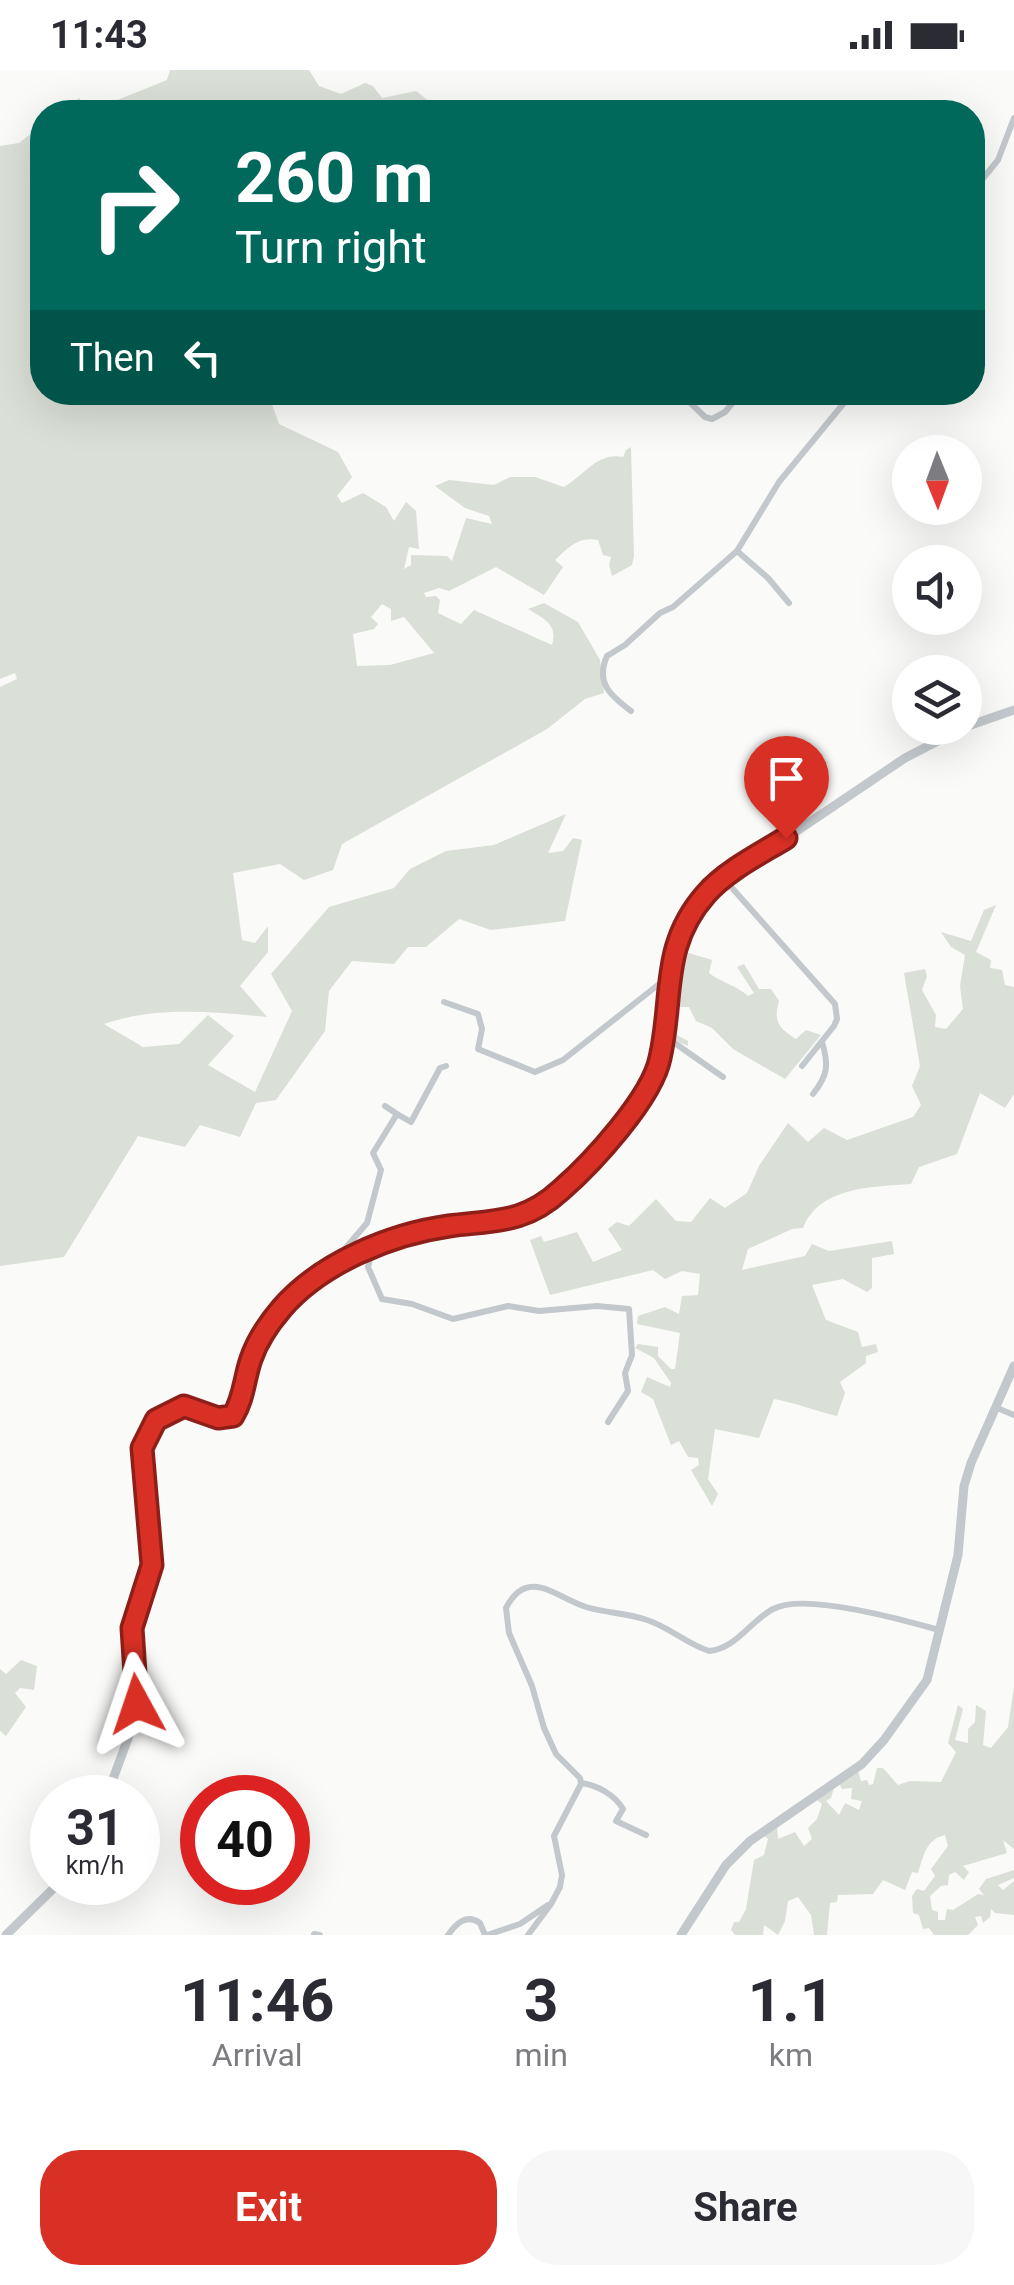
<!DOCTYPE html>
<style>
:root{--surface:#fff;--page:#f7f7f7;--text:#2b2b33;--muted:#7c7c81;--accent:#d93025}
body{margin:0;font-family:Roboto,sans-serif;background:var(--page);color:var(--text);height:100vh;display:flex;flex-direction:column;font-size:38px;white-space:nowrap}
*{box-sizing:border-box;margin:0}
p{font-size:32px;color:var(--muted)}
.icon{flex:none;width:55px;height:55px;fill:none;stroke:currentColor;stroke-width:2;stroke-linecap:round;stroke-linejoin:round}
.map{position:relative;height:1865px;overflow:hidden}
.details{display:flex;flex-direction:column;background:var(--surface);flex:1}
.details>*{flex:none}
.top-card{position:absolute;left:30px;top:30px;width:955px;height:305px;border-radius:40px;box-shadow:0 10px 40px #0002;background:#00695c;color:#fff;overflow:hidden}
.needle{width:65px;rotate:179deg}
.controls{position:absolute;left:892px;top:365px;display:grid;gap:20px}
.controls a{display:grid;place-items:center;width:90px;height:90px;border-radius:50%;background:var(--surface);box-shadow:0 10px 40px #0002;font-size:50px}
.speed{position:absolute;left:30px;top:1705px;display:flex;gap:20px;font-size:50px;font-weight:700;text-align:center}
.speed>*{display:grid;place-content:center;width:130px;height:130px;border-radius:50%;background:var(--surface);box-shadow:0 10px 40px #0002;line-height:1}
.speed small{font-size:25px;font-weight:400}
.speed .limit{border:15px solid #d22;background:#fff;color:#111}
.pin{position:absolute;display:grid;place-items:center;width:85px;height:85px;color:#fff;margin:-102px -42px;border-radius:50% 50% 50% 0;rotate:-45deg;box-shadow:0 0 10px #0007}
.pin .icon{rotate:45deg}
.me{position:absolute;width:110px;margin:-55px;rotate:355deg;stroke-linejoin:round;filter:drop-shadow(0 0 8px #0008)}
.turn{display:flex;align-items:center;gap:35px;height:210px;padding:0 40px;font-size:45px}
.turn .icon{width:130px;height:130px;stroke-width:2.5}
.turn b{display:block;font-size:70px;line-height:85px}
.then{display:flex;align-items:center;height:95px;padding:0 40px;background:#0003;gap:20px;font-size:38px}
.eta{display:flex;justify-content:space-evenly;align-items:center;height:170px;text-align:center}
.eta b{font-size:60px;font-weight:700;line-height:70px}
.button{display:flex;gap:20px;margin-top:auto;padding:20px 40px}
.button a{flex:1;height:115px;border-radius:40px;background:var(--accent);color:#fff;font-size:40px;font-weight:700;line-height:115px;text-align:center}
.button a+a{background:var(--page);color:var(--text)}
.status{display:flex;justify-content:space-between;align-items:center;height:70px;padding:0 50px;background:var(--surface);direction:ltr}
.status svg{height:28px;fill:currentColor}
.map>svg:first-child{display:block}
.green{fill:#dadfd7;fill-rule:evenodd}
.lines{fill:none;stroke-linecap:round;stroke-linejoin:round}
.minor{stroke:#c3c8cc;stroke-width:6}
.tertiary{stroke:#c3c8cc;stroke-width:9}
.route-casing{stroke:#8d1f18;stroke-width:25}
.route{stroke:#d93025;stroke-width:18}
</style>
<div class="status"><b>11:43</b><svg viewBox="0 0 49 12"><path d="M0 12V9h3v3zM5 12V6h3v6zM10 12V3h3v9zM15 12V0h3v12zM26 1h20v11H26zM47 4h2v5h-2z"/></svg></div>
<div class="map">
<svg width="1014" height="1865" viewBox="0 0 1014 1865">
<rect width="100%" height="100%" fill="#fafaf8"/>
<!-- green -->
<g class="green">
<polygon points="170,0 309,0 319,16 341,24 365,13 373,16 382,28 416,21 430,32 426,40 428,42 60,42 79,28 90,41 167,10"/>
<path d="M42 55V322L268 323 279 354 338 382 352 407 337 426 342 433 363 423 386 437 394 451 406 432 416 441 419 479 409 477 404 499 411 495V485L447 486 452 491 466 448 492 454 489 446 465 438 435 416 449 410 494 415 510 407H535L564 417C585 405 597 382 623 387L626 380 631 377 634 486 632 495 612 506 609 495 611 487 603 485 598 470C578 466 569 477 555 490L563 497 544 525 496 497 449 521 439 518 424 523 426 527 436 526 440 530 438 543 461 554 474 540 552 575C558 554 544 549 528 539L544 533 578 552 600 590 604 623 585 629 547 659 342 774 333 800 304 810 280 794 233 803 242 870 255 873 268 856V882L240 916 267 947C213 942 156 936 104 954L143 977 179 974 208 945 234 966 208 995 255 1022 292 941 271 904 329 837 394 818 410 799 446 781 494 775 566 744 548 783 563 781 573 768 582 770 565 851 491 860 459 849 426 877H408L394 894 352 891 329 921 325 961 276 1030 256 1033 240 1067 200 1055 185 1077 138 1066 64 1187 0 1196V617L17 609 15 603 0 609V76L19 73ZM382 534 391 539V551L404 547 434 583 390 595 357 596 353 564 374 559 378 554 371 547Z"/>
<path d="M996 835 976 882 991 890 990 898 1002 900 1005 915 1014 917V1024L1005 1038 980 1023 957 1084 919 1097 911 1114C873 1117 820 1116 803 1158L792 1159 748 1179 742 1200 805 1186 812 1174 829 1181 892 1171 894 1184 872 1188V1218L867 1222 843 1209 812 1215 826 1250 858 1262 862 1277 876 1274 878 1282 866 1286V1293L840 1312 845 1323 837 1346C815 1341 797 1333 774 1329L759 1368 715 1359 708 1409 718 1424 712 1436 691 1400 699 1395 698 1388 688 1387 679 1371 671 1375 653 1329 641 1322 647 1307 670 1317 671 1313 654 1288 635 1278 638 1274 658 1277V1286L671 1299H675L680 1263 637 1254 638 1246 665 1237 679 1244 682 1226 698 1225 700 1204 682 1201 665 1209 653 1200 550 1225 530 1170 541 1166 544 1172 577 1162 593 1192 622 1180 608 1159 617 1152 629 1156 656 1129 676 1151 691 1152 710 1128 725 1138 747 1123 759 1096 788 1053 808 1072 824 1058 847 1070 913 1047 921 1035 912 1016 920 996 904 903 925 899 927 906 922 920 936 945 935 957 946 959 963 939 960 916 965 885 951 877 941 862 971 871 984 840Z"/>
<path d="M679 880 712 890 709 903C722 913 736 915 748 926L754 923 737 897 744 894 759 919H771L779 931C773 952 779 958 796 969L806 960 821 965 785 1009 733 979 712 958 696 951 689 937H678L675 964 688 971V976L666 967Z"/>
<polygon points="21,1590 37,1596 34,1620 20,1618 15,1623 26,1637 6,1666 0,1661 0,1599 6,1604"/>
<path d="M1014 1617V1779L1003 1770 1007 1783 963 1796 969 1802 964 1810 955 1802 949 1805 948 1815 941 1816 930 1826 932 1840 938 1842V1850H945L947 1839 953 1840 978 1824 984 1825 979 1819 986 1809 1014 1800V1808L998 1815 1003 1820 1014 1811V1845L995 1843 991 1839 990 1847 983 1853 981 1846 975 1847 978 1855 968 1865H934L929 1858 923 1859 919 1845 913 1843 912 1826 917 1819 924 1821 935 1806 931 1799 948 1776 945 1765C926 1769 923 1787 918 1803L912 1802 905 1820 883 1810 873 1824 838 1825 837 1832 830 1833 827 1865H814L811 1845 798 1827 788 1831 785 1851 778 1865 764 1855 763 1865H735L731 1860 734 1852H739L746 1839 754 1790 764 1785 768 1769 763 1765 777 1757 778 1769 795 1762 804 1776 812 1769 808 1758 817 1749 822 1734 817 1730 834 1718 831 1728 826 1731 839 1745 845 1733 859 1740 862 1731 851 1729 852 1718 842 1719 839 1713 858 1701 861 1711 867 1710 869 1715 873 1714 877 1698H883L898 1715 910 1711 941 1712 956 1682 948 1673 958 1635 963 1639 955 1670 968 1673V1659L975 1652 976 1635 986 1641 983 1675 991 1678 1008 1657Z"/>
</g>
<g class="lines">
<!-- minor -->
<g class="minor">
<polyline points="972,122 998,90 1014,48"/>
<polyline points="679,322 705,347 712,349 725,342 740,324"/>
<polyline points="690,330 700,322"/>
<polyline points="737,481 768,508 789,533"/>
<path d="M631 641C611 626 595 613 607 586L625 575 660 543 673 537 737 481 779 412 853 322"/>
<polyline points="725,810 835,934 837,949 834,956 802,996"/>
<polyline points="444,932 478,944 482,959 478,979 535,1002 563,990 668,907"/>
<polyline points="662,969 676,974 723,1007"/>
<path d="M813 1024C828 1005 829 995 822 972"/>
<polyline points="385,1036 397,1044"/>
<polyline points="379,1176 379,1182 370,1189 368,1197 382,1229 412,1234 453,1249 508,1236 539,1241 597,1236 629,1239 632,1285 625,1303 628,1321 608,1352"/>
<polyline points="331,1195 367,1153 381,1100 373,1083 397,1044 411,1052 440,998 446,996"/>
<polyline points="997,1338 1014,1345"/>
<path d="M581 1713C597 1715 615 1725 623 1739L616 1751 646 1765"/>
<polyline points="314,1864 320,1865"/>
<path d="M448 1865C456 1854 466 1843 480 1853L485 1865"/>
<polyline points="487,1865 520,1854 548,1835"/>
<path d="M528 1865 551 1834 560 1817 562 1805 554 1766 581 1714 580 1708 556 1684 544 1658 532 1616 509 1563 506 1538C528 1496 557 1528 586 1537 606 1543 627 1543 647 1550 669 1557 687 1574 709 1581 737 1578 750 1551 773 1539 804 1522 904 1550 939 1560"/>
</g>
<!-- tertiary -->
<g class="tertiary">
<polyline points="965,657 1014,640"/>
<polyline points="106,1728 134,1652 137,1635 133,1558 152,1495 142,1379 155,1350 184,1336 218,1348 233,1347 241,1334 251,1288 260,1269 300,1219 326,1199 379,1176 445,1156 514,1150 560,1122 637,1038 660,991 669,900 677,869 708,821 905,688 963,658"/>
<polyline points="6,1865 60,1812"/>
<polyline points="681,1865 726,1795 750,1771 862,1694 884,1670 927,1610 958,1485 964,1416 971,1393 1014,1296"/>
</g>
</g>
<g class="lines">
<defs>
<path id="route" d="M137 1634 132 1558 152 1495 142 1378 156 1350 184 1336 218 1348 233 1346C244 1328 244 1309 251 1289 257 1271 270 1252 282 1238 321 1193 391 1164 449 1156 495 1150 524 1154 561 1120 592 1093 652 1028 660 988 674 927 660 876 706 824 726 801 760 784 786 768"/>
</defs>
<!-- route casing -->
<use href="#route" class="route-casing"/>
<!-- route -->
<use href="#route" class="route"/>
</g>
</svg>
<div class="controls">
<a><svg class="needle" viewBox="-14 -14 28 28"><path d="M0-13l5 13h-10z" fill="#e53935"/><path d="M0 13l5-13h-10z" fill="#7c7c81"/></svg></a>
<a><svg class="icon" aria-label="sound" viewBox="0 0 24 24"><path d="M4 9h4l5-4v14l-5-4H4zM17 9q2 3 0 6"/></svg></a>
<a><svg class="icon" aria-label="layers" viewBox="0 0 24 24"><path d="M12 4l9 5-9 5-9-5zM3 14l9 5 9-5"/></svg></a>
</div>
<div class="speed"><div>31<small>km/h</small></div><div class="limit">40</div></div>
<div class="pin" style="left:786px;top:768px;background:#d93025"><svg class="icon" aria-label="arrive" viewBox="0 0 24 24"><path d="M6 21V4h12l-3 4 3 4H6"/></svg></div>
<svg class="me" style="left:137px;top:1634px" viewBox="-20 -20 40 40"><path d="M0-17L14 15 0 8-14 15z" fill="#d93025" stroke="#fff" stroke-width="4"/></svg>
<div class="top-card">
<div class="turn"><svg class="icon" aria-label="right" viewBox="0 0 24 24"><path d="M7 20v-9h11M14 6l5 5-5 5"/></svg><div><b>260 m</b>Turn right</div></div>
<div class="then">Then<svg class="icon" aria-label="left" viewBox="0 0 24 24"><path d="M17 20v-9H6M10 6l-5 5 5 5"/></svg></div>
</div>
</div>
<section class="details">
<div class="eta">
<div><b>11:46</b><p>Arrival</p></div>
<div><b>3</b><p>min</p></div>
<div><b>1.1</b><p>km</p></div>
</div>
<div class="button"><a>Exit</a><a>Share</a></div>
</section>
